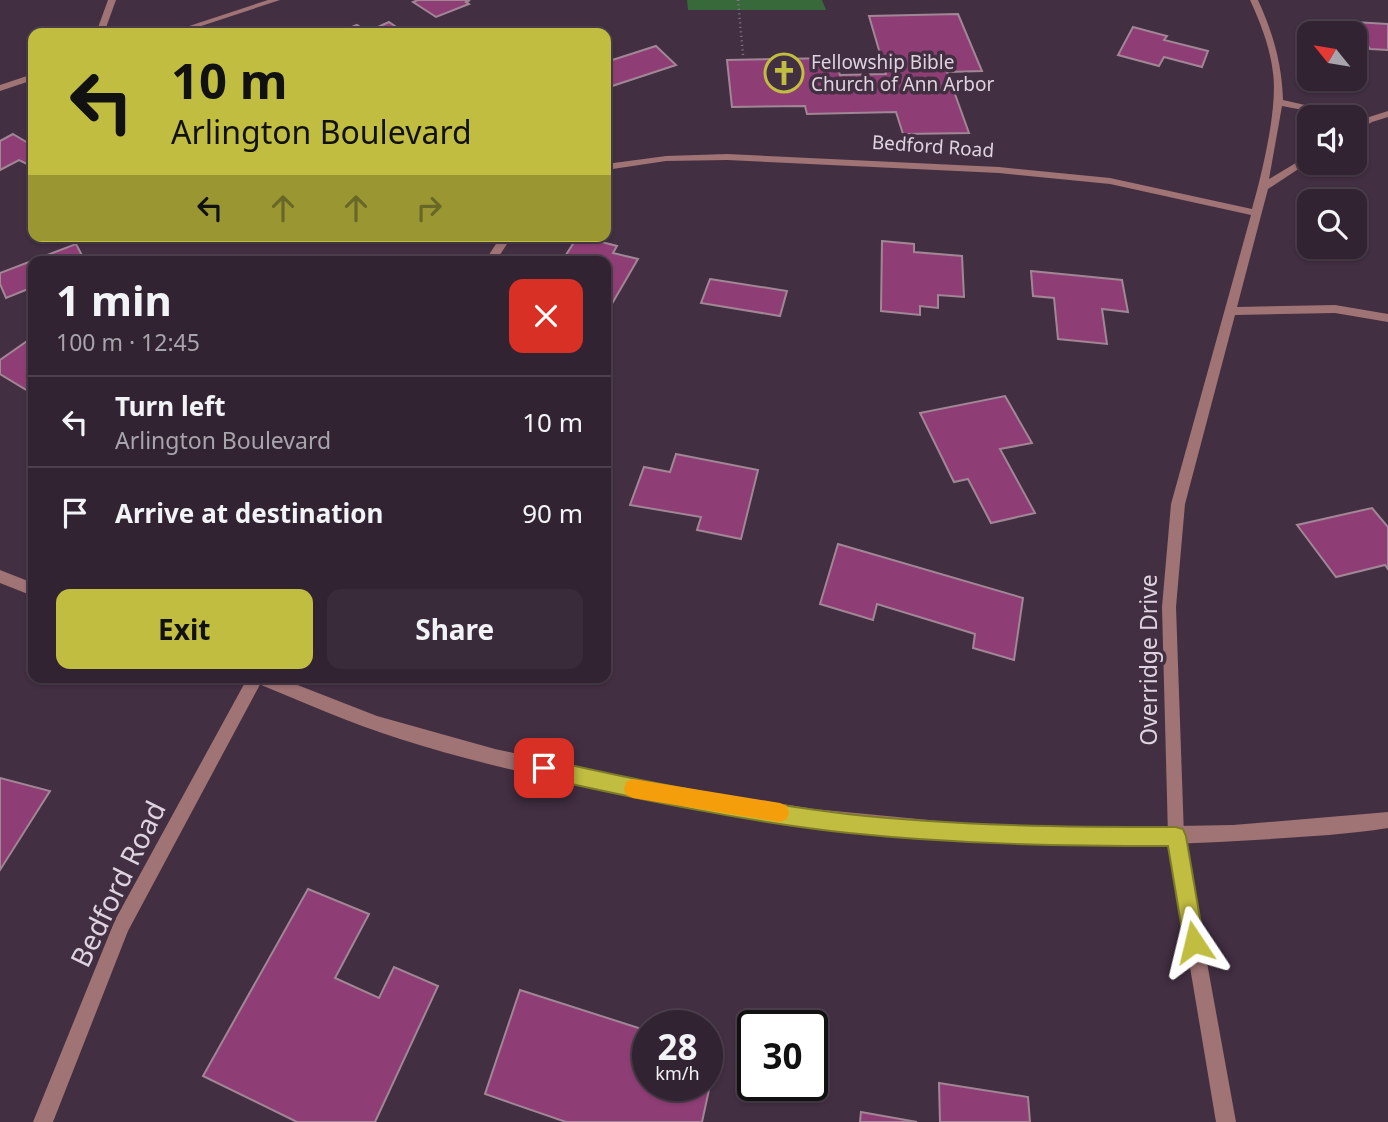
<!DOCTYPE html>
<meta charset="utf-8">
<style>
:root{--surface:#322332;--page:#3a2b3a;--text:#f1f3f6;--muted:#a8a4ac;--line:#4d404d;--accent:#c1bd40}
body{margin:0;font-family:"Noto Sans",sans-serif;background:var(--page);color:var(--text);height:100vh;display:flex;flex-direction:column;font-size:26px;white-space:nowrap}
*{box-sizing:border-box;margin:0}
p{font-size:23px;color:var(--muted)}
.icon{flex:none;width:38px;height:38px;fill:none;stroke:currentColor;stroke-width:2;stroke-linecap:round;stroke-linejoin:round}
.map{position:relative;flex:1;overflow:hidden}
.panel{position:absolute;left:28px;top:256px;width:583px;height:427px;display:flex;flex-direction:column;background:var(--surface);border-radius:14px;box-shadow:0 2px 5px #0004,0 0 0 2px var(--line)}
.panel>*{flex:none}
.guide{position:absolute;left:28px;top:28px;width:583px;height:214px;border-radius:14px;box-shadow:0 2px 5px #0004,0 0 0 2px var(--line);background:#c1bd40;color:#111;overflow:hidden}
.needle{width:46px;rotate:300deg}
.tools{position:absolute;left:1297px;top:21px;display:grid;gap:14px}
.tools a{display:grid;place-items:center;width:70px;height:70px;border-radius:14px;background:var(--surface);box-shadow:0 2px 5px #0004,0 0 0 2px var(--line);font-size:35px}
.speed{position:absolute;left:632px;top:1010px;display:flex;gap:14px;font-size:35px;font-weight:700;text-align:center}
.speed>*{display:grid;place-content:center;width:91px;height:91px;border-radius:50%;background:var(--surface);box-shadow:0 2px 5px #0004,0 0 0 2px var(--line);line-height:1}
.speed small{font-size:18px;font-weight:400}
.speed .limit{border:4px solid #111;border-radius:10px;background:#fff;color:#111}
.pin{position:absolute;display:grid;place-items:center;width:60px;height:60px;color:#fff;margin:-30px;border-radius:14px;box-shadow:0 4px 10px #0006}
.me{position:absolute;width:77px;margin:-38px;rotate:350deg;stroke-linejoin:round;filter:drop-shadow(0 0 5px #0008)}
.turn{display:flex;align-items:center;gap:24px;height:147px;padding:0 28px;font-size:32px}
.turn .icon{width:91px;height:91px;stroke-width:2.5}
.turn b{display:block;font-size:49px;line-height:60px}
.lanes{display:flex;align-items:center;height:66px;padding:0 28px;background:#0003;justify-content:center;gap:35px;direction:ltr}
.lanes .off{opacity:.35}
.round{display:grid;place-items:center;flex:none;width:74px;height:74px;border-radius:14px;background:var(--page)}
.head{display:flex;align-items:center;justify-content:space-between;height:119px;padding:0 28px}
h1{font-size:42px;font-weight:700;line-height:52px}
.button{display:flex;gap:14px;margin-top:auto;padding:14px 28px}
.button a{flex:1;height:80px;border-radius:14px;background:var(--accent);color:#111;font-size:28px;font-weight:700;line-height:80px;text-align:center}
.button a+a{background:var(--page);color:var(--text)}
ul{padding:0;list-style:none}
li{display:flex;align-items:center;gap:21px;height:91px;padding:0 28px;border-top:2px solid var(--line)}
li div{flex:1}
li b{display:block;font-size:26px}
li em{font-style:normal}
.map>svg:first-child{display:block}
.green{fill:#37693b}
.building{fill:#8e3e75;stroke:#a18696;stroke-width:2}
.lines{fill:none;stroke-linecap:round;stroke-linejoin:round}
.path{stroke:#877787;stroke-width:2.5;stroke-dasharray:1 3.5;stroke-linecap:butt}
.minor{fill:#a07375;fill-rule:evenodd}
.tertiary{fill:#a07375;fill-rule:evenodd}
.route{fill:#c1bd40;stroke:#7d7b2a;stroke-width:2}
.slow{fill:#f59e0b}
.labels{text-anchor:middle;stroke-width:7;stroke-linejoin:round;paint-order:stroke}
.far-poi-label{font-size:19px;fill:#ded3de;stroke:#422f42;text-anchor:start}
.far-street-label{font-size:19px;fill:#ded3de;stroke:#422f42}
.street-label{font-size:23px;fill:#ded3de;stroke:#422f42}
.near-street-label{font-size:28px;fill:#ded3de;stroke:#422f42}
</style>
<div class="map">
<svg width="1388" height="1122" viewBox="0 0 1388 1122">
<rect width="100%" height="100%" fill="#422f42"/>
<!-- green -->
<polygon class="green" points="687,0 822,0 826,10 688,10"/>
<!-- building -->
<g class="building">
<polygon points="418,0 470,0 466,2 469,4 436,17 413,2"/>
<polygon points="958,14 982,71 947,72 969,133 903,134 896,112 807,114 805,106 732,107 727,60 835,58 840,75 886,74 869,16"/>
<polygon points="389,22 405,33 337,33 357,25 367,32"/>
<polygon points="1354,22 1388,24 1388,50 1370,49"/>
<polygon points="1133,27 1167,36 1164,40 1208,51 1202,67 1164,57 1159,66 1118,55"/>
<polygon points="656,46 676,65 606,88 606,62"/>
<polygon points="13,134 33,146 33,167 19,160 0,170 0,141"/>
<polygon points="578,236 617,246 613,253 638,259 606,314 606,261 571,261 564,258"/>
<polygon points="882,241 914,244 914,252 962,256 964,297 938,295 938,308 920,306 920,315 881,311"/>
<polygon points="76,244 85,261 33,261 33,287 6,298 0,284 0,273"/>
<polygon points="1031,271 1122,280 1128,312 1102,309 1107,344 1058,339 1054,298 1033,296"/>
<polygon points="710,279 787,291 780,316 701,303"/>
<polygon points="33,337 33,394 0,374 0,360"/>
<polygon points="1005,396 1032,443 1000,449 1035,513 991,523 968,479 954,482 920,413"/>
<polygon points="676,454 758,470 741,539 697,530 701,517 630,505 644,467 670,472"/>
<polygon points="1372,508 1388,527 1388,569 1385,565 1336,577 1297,525"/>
<polygon points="838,544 1023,598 1014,660 973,648 975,634 877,604 873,620 820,604"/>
<polygon points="0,778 50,791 0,870"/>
<polygon points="308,889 369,914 335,978 379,998 394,967 438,986 375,1122 297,1122 203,1076"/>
<polygon points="520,990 648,1031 648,1085 707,1085 707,1050 717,1053 702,1122 566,1122 485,1094"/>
<polygon points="939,1083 1028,1097 1030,1122 940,1122"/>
<polygon points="861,1112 917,1122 860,1122"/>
</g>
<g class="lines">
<!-- path -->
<polyline class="path" points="738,0 743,55"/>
<!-- minor -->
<g class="minor">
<polygon points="108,0 116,0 104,33 96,33"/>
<polygon points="268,0 280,0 180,33 168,33"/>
<path d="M1250 0H1258C1273 33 1282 64 1283 100L1358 117 1354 119V117H1340L1282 106 1269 179 1309 155V162L1268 189 1237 307 1335 305 1388 314V322L1335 313 1235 315 1185 504 1176 607 1184 836 1236 1122H1216L1168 836 1162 607 1171 504 1251 215 1110 184 999 173 727 160 666 161 606 170V164L666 156 727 154 999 167 1110 178 1252 209C1262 174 1278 107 1273 73 1270 47 1261 24 1250 0Z"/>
<polygon points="33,74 33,80 0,91 0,85"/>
<polygon points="1388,111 1388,117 1372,122 1354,133 1354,125 1366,118"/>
<polygon points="501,236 512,236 496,261 485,261"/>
<polygon points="248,677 264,677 128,931 53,1122 33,1122 115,920"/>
</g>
<!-- tertiary -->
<g class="tertiary">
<polygon points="0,570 33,583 33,596 0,583"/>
<path d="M251 677H277L377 716 495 749 649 783 814 809 981 825 1065 828 1233 825 1388 812V828C1344 835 1299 837 1255 840 1038 854 821 835 608 791 538 776 468 761 400 739 350 723 302 702 254 682Z"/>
</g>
</g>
<!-- route -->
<path class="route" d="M544 759C644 782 746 802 847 814 956 826 1066 827 1176 827L1183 829 1186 836 1204 942 1201 949 1194 952 1187 949 1184 942 1168 846C1061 846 955 844 849 833 748 822 643 800 544 778L538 775 535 768 538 762Z"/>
<!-- slow -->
<polygon class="slow" points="633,779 780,803 787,806 789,813 787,819 780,822 633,798 626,795 624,789 626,782"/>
<!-- icons -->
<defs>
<symbol id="church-ring" viewBox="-11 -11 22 22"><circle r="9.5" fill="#422f42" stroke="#c1bd40" stroke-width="1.5"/><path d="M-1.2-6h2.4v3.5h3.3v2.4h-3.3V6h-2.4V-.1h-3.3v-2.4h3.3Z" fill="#c1bd40"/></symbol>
</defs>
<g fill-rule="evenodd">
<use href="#church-ring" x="762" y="51" width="44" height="44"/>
</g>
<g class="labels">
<!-- far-poi labels -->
<g class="far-poi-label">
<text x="811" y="69">Fellowship Bible<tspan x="811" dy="22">Church of Ann Arbor</tspan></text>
</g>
<!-- far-street labels -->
<g class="far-street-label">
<text transform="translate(933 146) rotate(4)" y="7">Bedford Road</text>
</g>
<!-- street labels -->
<g class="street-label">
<text transform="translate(1149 660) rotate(-90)" y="8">Overridge Drive</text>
</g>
<!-- near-street labels -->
<g class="near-street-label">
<text transform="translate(118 884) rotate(-64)" y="10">Bedford Road</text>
</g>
</g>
</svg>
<div class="tools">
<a><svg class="needle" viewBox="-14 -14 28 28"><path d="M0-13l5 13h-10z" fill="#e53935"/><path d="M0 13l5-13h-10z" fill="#a8a4ac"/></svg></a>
<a><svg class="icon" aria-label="sound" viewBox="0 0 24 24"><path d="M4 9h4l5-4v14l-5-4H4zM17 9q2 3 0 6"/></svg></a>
<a><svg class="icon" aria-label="search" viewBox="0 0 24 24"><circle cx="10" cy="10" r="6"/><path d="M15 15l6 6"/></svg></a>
</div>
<div class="speed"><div>28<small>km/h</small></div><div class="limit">30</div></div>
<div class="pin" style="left:544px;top:768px;background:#d93025"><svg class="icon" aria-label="arrive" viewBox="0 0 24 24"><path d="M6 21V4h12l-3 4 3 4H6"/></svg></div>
<svg class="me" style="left:1194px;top:942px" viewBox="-20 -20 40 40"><path d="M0-17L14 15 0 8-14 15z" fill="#c1bd40" stroke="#fff" stroke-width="4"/></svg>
<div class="guide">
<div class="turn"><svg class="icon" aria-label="left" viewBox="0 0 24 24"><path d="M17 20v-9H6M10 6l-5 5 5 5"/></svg><div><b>10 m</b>Arlington Boulevard</div></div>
<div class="lanes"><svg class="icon" aria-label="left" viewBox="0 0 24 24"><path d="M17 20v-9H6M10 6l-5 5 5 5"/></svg><svg class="icon off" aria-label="ahead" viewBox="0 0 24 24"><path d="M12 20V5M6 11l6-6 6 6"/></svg><svg class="icon off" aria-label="ahead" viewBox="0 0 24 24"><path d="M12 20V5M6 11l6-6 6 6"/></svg><svg class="icon off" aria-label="right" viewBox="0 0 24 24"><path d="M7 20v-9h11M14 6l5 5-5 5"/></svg></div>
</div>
<section class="panel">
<div class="head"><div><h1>1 min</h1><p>100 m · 12:45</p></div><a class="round" style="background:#d93025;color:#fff"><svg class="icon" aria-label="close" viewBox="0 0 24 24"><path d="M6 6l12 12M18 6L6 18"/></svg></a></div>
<ul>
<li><svg class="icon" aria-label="left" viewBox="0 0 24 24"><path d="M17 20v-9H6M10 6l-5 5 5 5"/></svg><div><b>Turn left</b><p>Arlington Boulevard</p></div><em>10 m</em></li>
<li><svg class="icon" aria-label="arrive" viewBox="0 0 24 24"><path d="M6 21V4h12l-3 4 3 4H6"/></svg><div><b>Arrive at destination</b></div><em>90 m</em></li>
</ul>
<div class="button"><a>Exit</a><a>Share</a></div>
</section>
</div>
